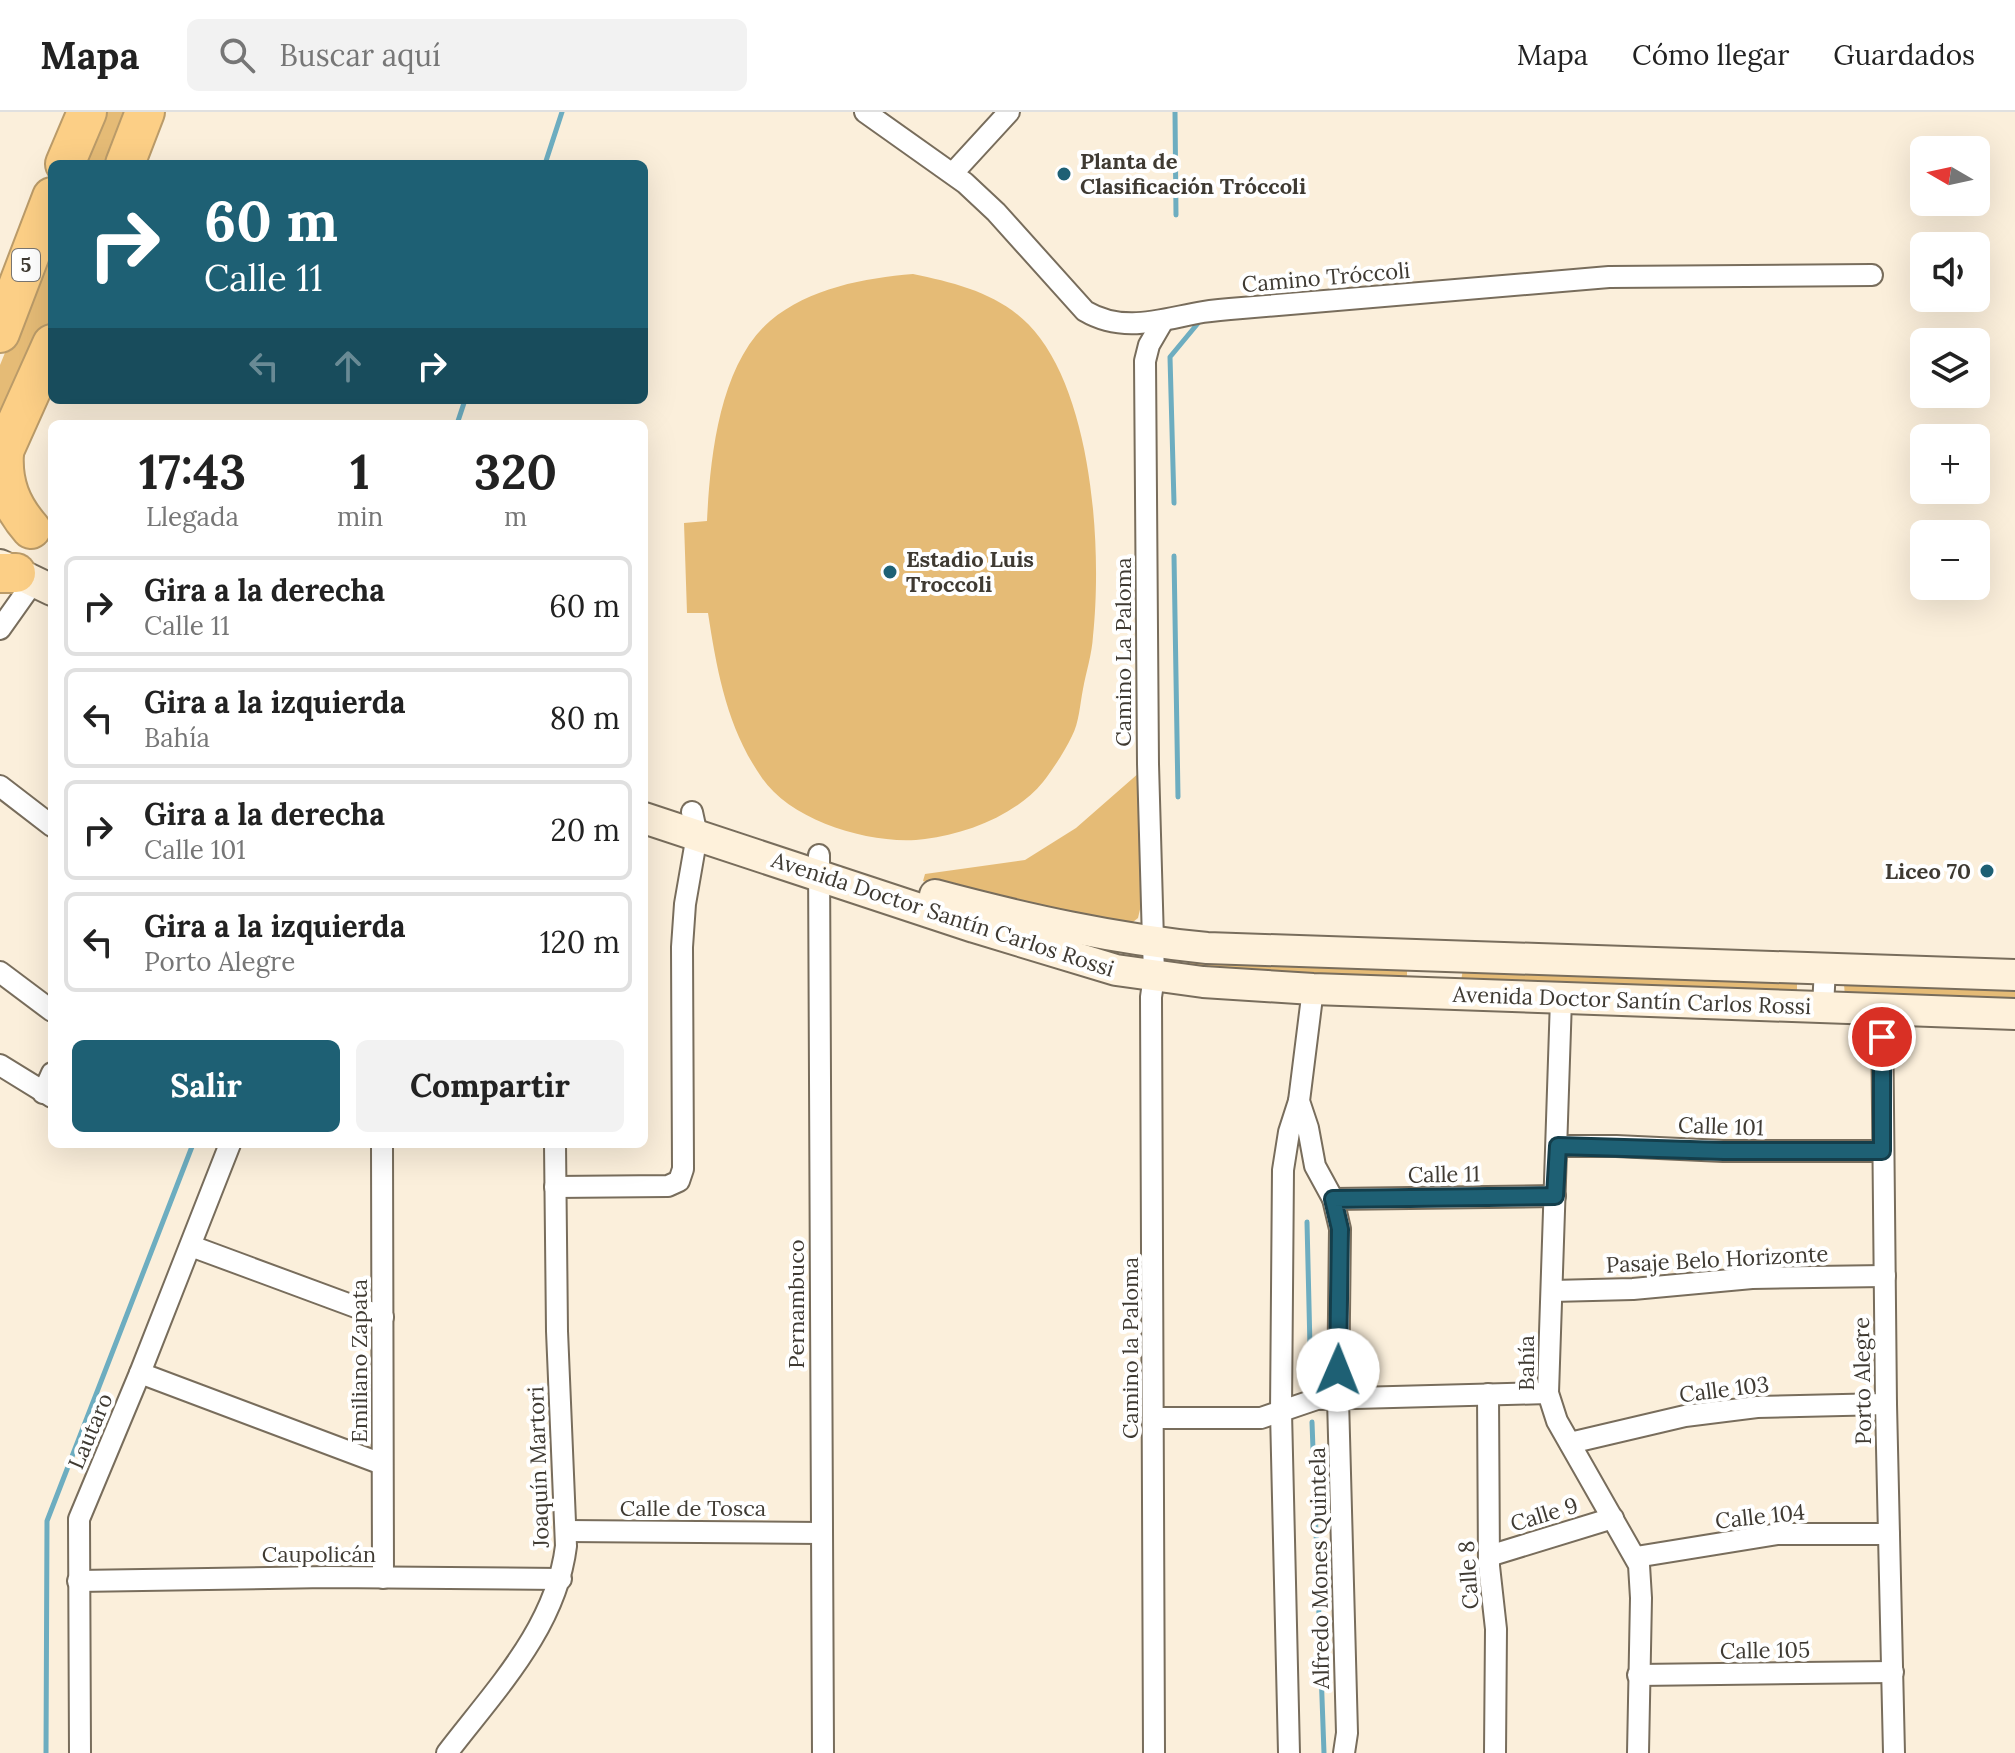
<!DOCTYPE html>
<html lang="es">
<meta charset="utf-8">
<style>
:root{--surface:#fff;--page:#f2f2f2;--text:#222;--muted:#767676;--line:#e0e0e0;--accent:#1e6074}
body{margin:0;font-family:Lora,serif;background:var(--page);color:var(--text);height:100vh;display:flex;flex-direction:column;font-size:30px;white-space:nowrap}
*{box-sizing:border-box;margin:0}
p{font-size:26px;color:var(--muted)}
.icon{flex:none;width:44px;height:44px;fill:none;stroke:currentColor;stroke-width:2;stroke-linecap:round;stroke-linejoin:round}
.map{position:relative;flex:1;overflow:hidden}
.drawer{position:absolute;left:48px;top:308px;width:600px;height:728px;display:flex;flex-direction:column;background:var(--surface);border-radius:12px;box-shadow:0 8px 32px #0002}
.drawer>*{flex:none}
.hud{position:absolute;left:48px;top:48px;width:600px;height:244px;border-radius:12px;box-shadow:0 8px 32px #0002;background:#1e6074;color:#fff;overflow:hidden}
.needle{width:52px;rotate:279deg}
.fabs{position:absolute;left:1910px;top:24px;display:grid;gap:16px}
.fabs a{display:grid;place-items:center;width:80px;height:80px;border-radius:12px;background:var(--surface);box-shadow:0 8px 32px #0002;font-size:40px}
.pin{position:absolute;display:grid;place-items:center;width:68px;height:68px;color:#fff;margin:-34px;border:4px solid #fff;border-radius:50%;box-shadow:0 2px 8px #0007}
.me{position:absolute;width:88px;margin:-44px;rotate:1deg;stroke-linejoin:round;filter:drop-shadow(0 0 6px #0008)}
.turn{display:flex;align-items:center;gap:28px;height:168px;padding:0 24px;font-size:36px}
.turn .icon{width:104px;height:104px;stroke-width:2.5}
.turn b{display:block;font-size:56px;line-height:68px}
.lanes{display:flex;align-items:center;height:76px;padding:0 24px;background:#0003;justify-content:center;gap:40px;direction:ltr}
.lanes .off{opacity:.35}
.eta{display:flex;justify-content:space-evenly;align-items:center;height:136px;text-align:center}
.eta b{font-size:48px;font-weight:800;line-height:56px}
.primary-button{display:flex;gap:16px;margin-top:auto;padding:16px 24px}
.primary-button a{flex:1;height:92px;border-radius:12px;background:var(--accent);color:#fff;font-size:32px;font-weight:800;line-height:92px;text-align:center}
.primary-button a+a{background:var(--page);color:var(--text)}
ul{padding:0;list-style:none}
li{display:flex;align-items:center;gap:24px;height:100px;margin:0 16px 12px;padding:0 8px;border:4px solid var(--line);border-radius:12px}
li div{flex:1}
li b{display:block;font-size:30px}
li em{font-style:normal}
header{display:flex;align-items:center;gap:48px;box-sizing:border-box;height:112px;padding:0 40px;background:var(--surface);border-bottom:2px solid var(--line)}
header strong{font-size:38px}
nav{display:flex;gap:44px;margin-inline-start:auto;font-size:28px}
.search{width:560px;height:72px;background:var(--page);display:flex;align-items:center;gap:20px;box-sizing:border-box;padding:0 28px;border-radius:12px;color:var(--muted);font-size:30px}
.map>svg:first-child{display:block}
.green{fill:#e5bb76}
.lines{fill:none;stroke-linecap:round;stroke-linejoin:round}
.stream{stroke:#6dadc0;stroke-width:5}
.street-casing{stroke:#786d5c;stroke-width:24}
.secondary-casing{stroke:#786d5c;stroke-width:34}
.highway-casing{stroke:#ba9b69;stroke-width:42}
.street{stroke:#fff;stroke-width:20}
.secondary{stroke:#fef1db;stroke-width:30}
.highway{stroke:#fccf86;stroke-width:38}
.route-casing{stroke:#143e4b;stroke-width:20}
.route{stroke:#1e6074;stroke-width:14}
.poi-dot{fill:#1e6074;stroke:#fff;stroke-width:3}
.labels{text-anchor:middle;stroke-width:8;stroke-linejoin:round;paint-order:stroke}
.shield{fill:#fff;stroke:#797570;stroke-width:2}
.shield-label{font-size:20px;font-weight:bold;fill:#3f3a32}
.poi-label{font-size:22px;font-weight:bold;fill:#3f3a32;stroke:#fff;text-anchor:start}
.street-label{font-size:22px;fill:#3f3a32;stroke:#fff}
</style>
<header>
<strong>Mapa</strong>
<div class="search"><svg class="icon" aria-label="search" viewBox="0 0 24 24"><circle cx="10" cy="10" r="6"/><path d="M15 15l6 6"/></svg>Buscar aquí</div>
<nav><a>Mapa</a><a>Cómo llegar</a><a>Guardados</a></nav>
</header>
<div class="map">
<svg width="2015" height="1641" viewBox="0 0 2015 1641">
<rect width="100%" height="100%" fill="#fbefdb"/>
<!-- green -->
<g class="green">
<polygon points="103,0 134,0 113,52 82,52"/>
<polygon points="52,126 52,204 0,325 0,253"/>
<path d="M913 162C961 172 1009 184 1040 226 1093 297 1102 438 1093 524 1092 542 1086 560 1083 577 1080 592 1079 611 1072 624 1065 639 1053 657 1043 670 1016 703 966 722 925 727 874 734 792 710 762 666 727 616 717 559 708 501H687L684 411 707 409C710 347 719 253 770 209 809 176 865 166 913 162Z"/>
<polygon points="1140,660 1141,793 1138,806 1128,814 947,777 923,769 925,762 1025,748 1076,716"/>
<polygon points="1193,845 1407,856 1407,868 1189,856"/>
<polygon points="1463,857 1797,869 1797,880 1461,869"/>
<polygon points="1844,872 2015,874 2015,894 1845,885"/>
</g>
<g class="lines">
<!-- stream -->
<g class="stream">
<polyline points="1175,0 1176,103"/>
<polyline points="545,52 562,0"/>
<polyline points="457,312 465,288"/>
<polyline points="1174,391 1170,245 1199,210"/>
<polyline points="1174,444 1178,685"/>
<polyline points="1307,1110 1311,1277"/>
<polyline points="1312,1310 1324,1641"/>
<polyline points="46,1641 47,1409 193,1032"/>
</g>
<defs>
<g id="street">
<path d="M865 0 965 71 996 100 1085 199C1124 222 1162 207 1203 200 1216 198 1229 197 1242 196L1609 165 1872 163"/>
<polyline points="953,61 1009,0"/>
<polyline points="0,517 34,469"/>
<polyline points="0,674 52,714"/>
<polyline points="819,743 823,1641"/>
<polyline points="0,860 52,899"/>
<polyline points="1313,877 1299,989 1308,1016 1315,1054 1333,1087 1340,1117 1338,1287 1347,1621 1344,1641"/>
<polyline points="1561,887 1548,1281 1557,1309 1639,1453 1641,1486 1638,1641"/>
<polyline points="1823,895 1825,856"/>
<polyline points="1882,897 1886,1292 1894,1641"/>
<polyline points="0,953 52,985"/>
<polyline points="43,981 52,961"/>
<polyline points="382,1032 383,1466"/>
<polyline points="1558,1034 1616,1034 1723,1039 1882,1039"/>
<polyline points="555,1075 668,1074 679,1069 683,1057 682,835 685,792 697,723 692,700"/>
<polyline points="1333,1087 1555,1084"/>
<polyline points="191,1134 383,1205"/>
<polyline points="1552,1179 1633,1177 1752,1166 1885,1164"/>
<polyline points="140,1261 382,1352"/>
<polyline points="1488,1282 1489,1454 1496,1517 1495,1641"/>
<polyline points="1154,1306 1261,1306 1317,1287 1548,1281"/>
<polyline points="1570,1331 1685,1304 1757,1295 1886,1292"/>
<polyline points="566,1419 821,1421"/>
<polyline points="1489,1444 1613,1406"/>
<polyline points="1636,1445 1778,1422 1889,1422"/>
<polyline points="78,1469 327,1465 561,1467"/>
<polyline points="1638,1563 1893,1560"/>
<polyline points="80,1641 79,1407 140,1261 230,1032"/>
<path d="M447 1641C495 1578 556 1516 566 1434L557 1219 555 1032"/>
<polyline points="1154,1641 1151,885 1154,864 1148,652 1145,249 1149,233 1163,209"/>
<polyline points="1289,1641 1281,1300 1283,1058 1289,1020 1299,989"/>
</g>
<g id="secondary">
<polyline points="0,453 52,478"/>
<polyline points="644,706 974,815 1116,858 1203,870 1313,877 2015,902"/>
<path d="M935 783C1025 807 1114 827 1207 836L2015 863"/>
</g>
<g id="highway">
<polyline points="65,52 87,0"/>
<polyline points="125,52 145,0"/>
<polyline points="0,221 52,85"/>
<path d="M4 341C2 371 11 394 31 417"/>
<polyline points="0,348 52,232"/>
<polyline points="0,461 16,461"/>
</g>
</defs>
<!-- street casing -->
<use href="#street" class="street-casing"/>
<!-- secondary casing -->
<use href="#secondary" class="secondary-casing"/>
<!-- highway casing -->
<use href="#highway" class="highway-casing"/>
<!-- street -->
<use href="#street" class="street"/>
<!-- secondary -->
<use href="#secondary" class="secondary"/>
<!-- highway -->
<use href="#highway" class="highway"/>
</g>
<g class="lines">
<defs>
<polyline id="route" points="1338,1258 1340,1117 1333,1087 1555,1084 1558,1034 1723,1039 1882,1039 1882,925"/>
</defs>
<!-- route casing -->
<use href="#route" class="route-casing"/>
<!-- route -->
<use href="#route" class="route"/>
</g>
<!-- markers -->
<g class="poi-dot">
<circle cx="1064" cy="62" r="8"/>
<circle cx="890" cy="460" r="8"/>
<circle cx="1987" cy="759" r="8"/>
</g>
<g class="labels">
<!-- shield labels -->
<rect class="shield" x="12" y="137" width="28" height="32" rx="6"/>
<g class="shield-label">
<text x="26" y="160">5</text>
</g>
<!-- poi labels -->
<g class="poi-label">
<text x="1080" y="57">Planta de<tspan x="1080" dy="25">Clasificación Tróccoli</tspan></text>
<text x="906" y="455">Estadio Luis<tspan x="906" dy="25">Troccoli</tspan></text>
<text x="1971" y="767" text-anchor="end">Liceo 70</text>
</g>
<!-- street labels -->
<g class="street-label">
<text transform="translate(1326 165) rotate(-5)" y="8">Camino Tróccoli</text>
<text transform="translate(1123 540) rotate(-90)" y="8">Camino La Paloma</text>
<text transform="translate(943 802) rotate(18)" y="8">Avenida Doctor Santín Carlos Rossi</text>
<text transform="translate(1632 888) rotate(2)" y="8">Avenida Doctor Santín Carlos Rossi</text>
<text transform="translate(1721 1014) rotate(2)" y="8">Calle 101</text>
<text transform="translate(1444 1062) rotate(-1)" y="8">Calle 11</text>
<text transform="translate(1717 1147) rotate(-3)" y="8">Pasaje Belo Horizonte</text>
<text transform="translate(796 1192) rotate(-90)" y="8">Pernambuco</text>
<text transform="translate(1130 1236) rotate(-90)" y="8">Camino la Paloma</text>
<text transform="translate(359 1249) rotate(-90)" y="8">Emiliano Zapata</text>
<text transform="translate(1526 1251) rotate(-90)" y="8">Bahía</text>
<text transform="translate(1862 1269) rotate(-91)" y="8">Porto Alegre</text>
<text transform="translate(1724 1277) rotate(-7)" y="8">Calle 103</text>
<text transform="translate(90 1319) rotate(-67)" y="8">Lautaro</text>
<text transform="translate(538 1355) rotate(-92)" y="8">Joaquín Martori</text>
<text x="693" y="1404">Calle de Tosca</text>
<text transform="translate(1544 1402) rotate(-17)" y="8">Calle 9</text>
<text transform="translate(1760 1404) rotate(-6)" y="8">Calle 104</text>
<text x="319" y="1450">Caupolicán</text>
<text transform="translate(1319 1456) rotate(-91)" y="8">Alfredo Mones Quintela</text>
<text transform="translate(1468 1463) rotate(-94)" y="8">Calle 8</text>
<text transform="translate(1765 1538) rotate(-1)" y="8">Calle 105</text>
</g>
</g>
</svg>
<div class="fabs">
<a><svg class="needle" viewBox="-14 -14 28 28"><path d="M0-13l5 13h-10z" fill="#e53935"/><path d="M0 13l5-13h-10z" fill="#767676"/></svg></a>
<a><svg class="icon" aria-label="sound" viewBox="0 0 24 24"><path d="M4 9h4l5-4v14l-5-4H4zM17 9q2 3 0 6"/></svg></a>
<a><svg class="icon" aria-label="layers" viewBox="0 0 24 24"><path d="M12 4l9 5-9 5-9-5zM3 14l9 5 9-5"/></svg></a>
<a>+</a>
<a>−</a>
</div>
<div class="pin" style="left:1882px;top:925px;background:#d93025"><svg class="icon" aria-label="arrive" viewBox="0 0 24 24"><path d="M6 21V4h12l-3 4 3 4H6"/></svg></div>
<svg class="me" style="left:1338px;top:1258px" viewBox="-20 -20 40 40"><circle r="19" fill="#fff"/><path d="M0-13L10 11 0 6-10 11z" fill="#1e6074"/></svg>
<div class="hud">
<div class="turn"><svg class="icon" aria-label="right" viewBox="0 0 24 24"><path d="M7 20v-9h11M14 6l5 5-5 5"/></svg><div><b>60 m</b>Calle 11</div></div>
<div class="lanes"><svg class="icon off" aria-label="left" viewBox="0 0 24 24"><path d="M17 20v-9H6M10 6l-5 5 5 5"/></svg><svg class="icon off" aria-label="ahead" viewBox="0 0 24 24"><path d="M12 20V5M6 11l6-6 6 6"/></svg><svg class="icon" aria-label="right" viewBox="0 0 24 24"><path d="M7 20v-9h11M14 6l5 5-5 5"/></svg></div>
</div>
<section class="drawer">
<div class="eta">
<div><b>17:43</b><p>Llegada</p></div>
<div><b>1</b><p>min</p></div>
<div><b>320</b><p>m</p></div>
</div>
<ul>
<li><svg class="icon" aria-label="right" viewBox="0 0 24 24"><path d="M7 20v-9h11M14 6l5 5-5 5"/></svg><div><b>Gira a la derecha</b><p>Calle 11</p></div><em>60 m</em></li>
<li><svg class="icon" aria-label="left" viewBox="0 0 24 24"><path d="M17 20v-9H6M10 6l-5 5 5 5"/></svg><div><b>Gira a la izquierda</b><p>Bahía</p></div><em>80 m</em></li>
<li><svg class="icon" aria-label="right" viewBox="0 0 24 24"><path d="M7 20v-9h11M14 6l5 5-5 5"/></svg><div><b>Gira a la derecha</b><p>Calle 101</p></div><em>20 m</em></li>
<li><svg class="icon" aria-label="left" viewBox="0 0 24 24"><path d="M17 20v-9H6M10 6l-5 5 5 5"/></svg><div><b>Gira a la izquierda</b><p>Porto Alegre</p></div><em>120 m</em></li>
</ul>
<div class="primary-button"><a>Salir</a><a>Compartir</a></div>
</section>
</div>
